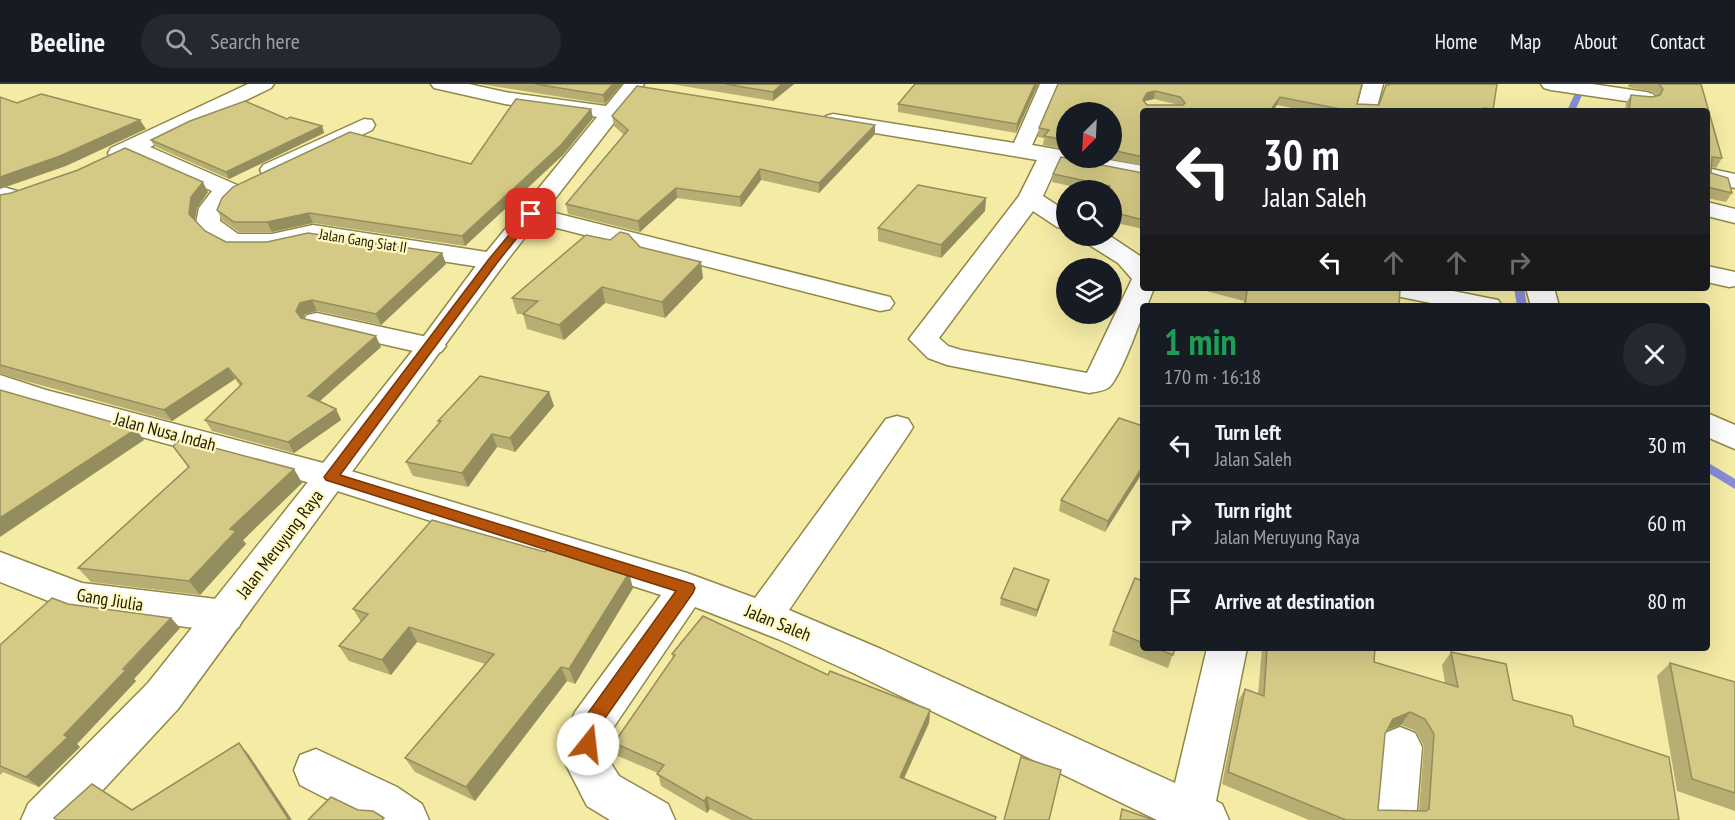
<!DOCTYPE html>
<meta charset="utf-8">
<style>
:root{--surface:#171b24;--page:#242831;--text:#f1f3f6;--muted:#9ea1a6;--line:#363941}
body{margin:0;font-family:"PT Sans Narrow",sans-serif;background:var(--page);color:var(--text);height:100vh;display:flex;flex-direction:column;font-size:22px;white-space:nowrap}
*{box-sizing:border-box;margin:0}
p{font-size:20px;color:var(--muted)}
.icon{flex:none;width:33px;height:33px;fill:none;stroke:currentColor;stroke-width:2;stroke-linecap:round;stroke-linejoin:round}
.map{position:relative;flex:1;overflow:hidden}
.details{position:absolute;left:1140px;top:219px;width:570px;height:348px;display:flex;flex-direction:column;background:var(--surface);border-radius:6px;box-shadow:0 6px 24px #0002}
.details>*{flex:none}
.top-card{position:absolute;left:1140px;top:24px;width:570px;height:183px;border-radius:6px;box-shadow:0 6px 24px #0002;background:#202124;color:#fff;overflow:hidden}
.needle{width:39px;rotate:204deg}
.fabs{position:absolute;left:1056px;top:18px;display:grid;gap:12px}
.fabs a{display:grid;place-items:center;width:66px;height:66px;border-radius:50%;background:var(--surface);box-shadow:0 6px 24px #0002;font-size:30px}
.pin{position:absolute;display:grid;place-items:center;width:51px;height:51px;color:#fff;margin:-26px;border-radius:12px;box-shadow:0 3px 9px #0006}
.me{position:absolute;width:66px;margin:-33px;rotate:16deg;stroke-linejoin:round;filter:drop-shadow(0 0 4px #0008)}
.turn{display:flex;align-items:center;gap:21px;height:126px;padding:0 24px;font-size:27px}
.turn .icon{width:78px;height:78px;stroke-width:2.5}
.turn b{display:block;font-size:42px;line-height:51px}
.lanes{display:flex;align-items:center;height:57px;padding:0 24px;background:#0003;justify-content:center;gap:30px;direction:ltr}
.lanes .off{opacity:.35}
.round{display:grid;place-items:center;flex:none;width:63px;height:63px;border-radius:32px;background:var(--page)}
.overview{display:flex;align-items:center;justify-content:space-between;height:102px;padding:0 24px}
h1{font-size:36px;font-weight:700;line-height:45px;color:#1e9e55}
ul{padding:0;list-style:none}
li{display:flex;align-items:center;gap:18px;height:78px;padding:0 24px;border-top:2px solid var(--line)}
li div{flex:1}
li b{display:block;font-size:22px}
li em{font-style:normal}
header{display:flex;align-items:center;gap:36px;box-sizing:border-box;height:84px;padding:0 30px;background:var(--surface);border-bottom:2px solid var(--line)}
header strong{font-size:28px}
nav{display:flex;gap:33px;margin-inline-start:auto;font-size:21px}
.search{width:420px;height:54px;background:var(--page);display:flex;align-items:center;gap:15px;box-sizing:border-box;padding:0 21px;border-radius:33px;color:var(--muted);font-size:22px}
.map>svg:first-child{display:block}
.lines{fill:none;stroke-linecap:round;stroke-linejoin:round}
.stream{fill:#898cd4;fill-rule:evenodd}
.minor-casing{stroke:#928846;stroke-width:3}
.secondary-casing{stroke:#928846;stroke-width:3}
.minor{fill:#fff;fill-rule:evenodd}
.secondary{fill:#fff;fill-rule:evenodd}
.wall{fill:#b6ae73;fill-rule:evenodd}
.shaded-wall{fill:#948d5e}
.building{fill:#d4ca86;stroke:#948d5e;stroke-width:1.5;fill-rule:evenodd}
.route{fill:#b45309;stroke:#753606;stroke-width:1.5}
.labels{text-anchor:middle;stroke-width:4.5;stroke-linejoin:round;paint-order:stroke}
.far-street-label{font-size:15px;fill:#1d1900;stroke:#fff8c1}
.street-label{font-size:18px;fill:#1d1900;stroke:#fff8c1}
</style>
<header>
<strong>Beeline</strong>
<div class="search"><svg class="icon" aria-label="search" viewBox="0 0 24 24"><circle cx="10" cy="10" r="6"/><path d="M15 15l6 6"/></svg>Search here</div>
<nav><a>Home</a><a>Map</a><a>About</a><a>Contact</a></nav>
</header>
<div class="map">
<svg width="1735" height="736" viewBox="0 0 1735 736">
<rect width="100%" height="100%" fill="#f4eba5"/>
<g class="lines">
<!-- stream -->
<g class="stream">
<polygon points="1579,0 1587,0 1575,27 1567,27"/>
<polygon points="1514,204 1524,204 1527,222 1517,222"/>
<polygon points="1707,378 1735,395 1735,405 1707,388"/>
</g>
<defs>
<g id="minor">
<path d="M248 0H274L271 4 150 63 237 101 241 106C232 118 221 121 220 137L238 150H272L313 141 493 169 502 171 506 177 502 183 493 185 313 157 272 166H233L212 156 196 139 199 124 212 107 132 71 119 76 111 74 108 69 111 64Z"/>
<polygon points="431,0 469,0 505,8 613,23 620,25 623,29 620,33 613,35 505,20 434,4"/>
<path d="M1040 0H1060L1032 61 1066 67V74H1098L1143 82V96L1058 79 1043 112 1066 127V145L1057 143 1033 127 939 254 948 262 961 266 1087 289 1132 195 1118 179 1083 157 1079 152H1110L1143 174V204H1154L1147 222H1143V230C1137 245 1119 297 1108 304 1103 307 1095 308 1089 309L947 281 928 274 909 255 1019 112 1037 76 833 42 826 40 822 36 826 32 833 30 1014 59Z"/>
<polygon points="1363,0 1383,0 1376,27 1356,27"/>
<polygon points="1541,0 1592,0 1646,8 1653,10 1656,14 1653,18 1646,20 1551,6 1544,4"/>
<polygon points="364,35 372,36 375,41 372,46 279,91 271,93 263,91 260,86 263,81"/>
<polygon points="1707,84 1735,90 1735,104 1707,98"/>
<polygon points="0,102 17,107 21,112 17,117 0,124"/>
<polygon points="1707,118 1735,125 1735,139 1707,132"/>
<polygon points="531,123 890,213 894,219 890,225 880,227 522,135 519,130 522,125"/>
<polygon points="1707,182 1735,188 1735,202 1729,203 1707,198"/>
<polygon points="1382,204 1438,204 1498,216 1502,222 1446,222 1386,210"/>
<polygon points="1526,204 1554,204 1559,222 1531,222"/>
<polygon points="317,229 441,256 446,262 441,268 431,271 307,243 303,237 307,231"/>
<polygon points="0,291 46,306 331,381 687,489 755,514 886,335 897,332 908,335 913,343 908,351 789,526 881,565 1175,699 1207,564 1247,564 1216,717 1222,720 1229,736 1157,736 853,589 778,555 695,523 611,647 609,676 619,692 668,720 675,736 610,736 587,722 565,679 569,642 575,628 661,511 325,403 25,321 0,312"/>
<polygon points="1707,329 1735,341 1735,365 1707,353"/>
<polygon points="0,468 82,499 225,516 239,521 244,532 239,543 225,548 79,529 0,498"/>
<polygon points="1400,643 1415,649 1422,663 1416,736 1370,736 1378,663 1385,649"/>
<polygon points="316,665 397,703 422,720 429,736 368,736 300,701 294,686 300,671"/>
</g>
<polygon id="secondary" points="624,0 644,0 502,183 178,625 75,736 21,736 28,720 148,599 421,256 484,171"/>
</defs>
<!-- minor casing -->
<use href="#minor" class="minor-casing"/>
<!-- secondary casing -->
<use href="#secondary" class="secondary-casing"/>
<!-- minor -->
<use href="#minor" class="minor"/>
<!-- secondary -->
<use href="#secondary" class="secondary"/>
</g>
<!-- wall -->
<g class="wall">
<polygon points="480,0 622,0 605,20"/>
<polygon points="671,0 794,0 773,17"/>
<polygon points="915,0 1038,0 1016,49 898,28 898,20"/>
<path d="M1058 0H1362L1357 20 1379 21 1387 0H1497L1493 27H1307L1277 21 1143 27V82L1106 74H1112V28H1066V65L1043 61 1044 54 1038 53 1039 44ZM1154 15 1179 21H1147L1145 18V17Z"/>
<polygon points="1629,0 1701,0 1722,74 1716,84 1711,83 1711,89 1732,109 1726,118 1707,114 1707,27 1625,27 1626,19 1631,11 1652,13 1657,12 1654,8 1628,3"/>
<polygon points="591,25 593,34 563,71 465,162 313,139 272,148 239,148 222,136 217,126 471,80"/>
<polygon points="612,32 875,41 875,50 819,109 761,96 741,123 677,114 640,148 568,130 566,120 624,51 614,42"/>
<polygon points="287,35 322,42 324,49 229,95 154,62 151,56"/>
<polygon points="1143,89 1143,145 1112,138 1112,106 1088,106 1052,98 1053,90"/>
<polygon points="208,108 197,124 195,137 205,147 226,158 442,169 446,180 381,241 317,227 305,230 303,235 381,263 320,317 336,325 341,336 294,369 212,347 205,336 240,302 235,295 172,337 0,290 0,111"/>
<polygon points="986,114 985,127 941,174 878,157 878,144"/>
<polygon points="640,163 703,194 665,234 605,219 564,256 527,245 523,230 517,230 512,214"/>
<polygon points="1207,204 1395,204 1399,222 1243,222 1244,217 1206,207"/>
<polygon points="549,308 554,322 515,368 497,363 468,403 413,392 406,378 439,339 438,337"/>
<polygon points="1143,342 1105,448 1059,427 1061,416"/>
<polygon points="173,362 294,385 302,399 243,456 246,460 200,511 91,498 78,484 188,383"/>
<polygon points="1143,497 1143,564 1175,564 1168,584 1109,561 1113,547"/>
<polygon points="1047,503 1036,533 1000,521 1001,514"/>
<polygon points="633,504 575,600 567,597 475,717 415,688 405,674 485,580 417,558 391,591 349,577 339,562 361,538 353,525"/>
<polygon points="68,520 171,534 180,544 134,595 136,597 77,660 80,663 39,703 3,688 0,691 0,561"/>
<path d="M1262 564H1375L1374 578 1445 599 1442 581 1451 568 1513 616 1574 642 1679 736H1309L1222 700 1238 617 1245 605 1258 610ZM1401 641 1416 647 1424 662 1419 726H1378L1385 650 1387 646Z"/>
<polygon points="672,570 828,591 930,626 929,639 904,695 996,733 995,736 731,736 710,725 707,729 661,702 658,689 618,672 614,659 673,574"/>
<polygon points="1670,579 1735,598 1735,727 1677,707 1657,592"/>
</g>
<!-- shaded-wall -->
<g class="shaded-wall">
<polygon points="613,0 622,0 605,20 603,11"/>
<polygon points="782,0 794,0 773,17 773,8"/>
<polygon points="1035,0 1038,0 1016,49 1017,40"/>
<polygon points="1155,7 1154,15 1145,17 1141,24 1143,16 1147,9"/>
<polygon points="1280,13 1277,21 1273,27 1270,27"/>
<polygon points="591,25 593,34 563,71 465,162 462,152"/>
<polygon points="140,36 146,45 66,82 0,105 0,108 0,93"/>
<polygon points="875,41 875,50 819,109 819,99"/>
<polygon points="322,42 324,49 229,95 226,88"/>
<polygon points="760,85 761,96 741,123 740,113"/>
<polygon points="203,98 208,108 197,124 194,141 189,130 191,113"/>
<polygon points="676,104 677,114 640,148 638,137"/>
<polygon points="986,114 985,127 941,174 941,161"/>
<polygon points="309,129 313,139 272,148 267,138"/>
<polygon points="442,169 446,180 381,241 376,230"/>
<polygon points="701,178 703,194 665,234 662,218"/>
<polygon points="602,203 605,219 564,256 559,241"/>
<polygon points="312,216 317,227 305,230 301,238 296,227 300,219"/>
<polygon points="376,252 381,263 313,323 308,312"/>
<polygon points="228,284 235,295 172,337 164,326"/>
<polygon points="549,308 554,322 515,368 510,354"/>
<polygon points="336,325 341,336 294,369 288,358"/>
<polygon points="136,345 144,356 0,453 0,434"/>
<polygon points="492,350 497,363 468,403 462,389"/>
<polygon points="1143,382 1143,388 1105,448 1108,437"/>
<polygon points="294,385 302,399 243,456 246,460 200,511 189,497 230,445"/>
<polygon points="629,489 633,504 575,600 569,585"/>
<polygon points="1049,496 1047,503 1036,533 1037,526"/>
<polygon points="171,534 180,544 134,595 136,597 77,660 80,663 39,703 26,693"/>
<polygon points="409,543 417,558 391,591 382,576"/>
<polygon points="561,583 567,597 475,717 466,703"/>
<polygon points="930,626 929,639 899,705 900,693"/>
<polygon points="1410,628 1401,641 1384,647 1393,635"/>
<polygon points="239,659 249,671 292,736 289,736"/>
<polygon points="707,713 710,725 707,729 704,717"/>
</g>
<!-- building -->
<g class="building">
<polygon points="535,0 613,0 603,11"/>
<polygon points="725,0 782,0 773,8"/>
<polygon points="915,0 1035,0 1017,40 898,20"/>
<path d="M1058 0H1362L1357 20 1379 21 1386 1H1389V0H1497L1493 26 1484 24 1483 27H1350L1280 13 1270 27H1143V73L1112 66V28H1066V56L1044 52 1049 46 1039 44ZM1155 7 1180 13 1185 19 1183 21H1147L1143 16 1147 9Z"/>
<polygon points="1659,0 1701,0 1722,74 1712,73 1711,89 1728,94 1732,109 1707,103 1707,27 1629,27 1631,11 1652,13 1660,11 1663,5"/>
<polygon points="637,2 875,41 819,99 760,85 740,113 676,104 638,137 566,120 628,46 612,32"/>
<polygon points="41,10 140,36 60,72 0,93 0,13 17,19"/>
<polygon points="516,15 591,25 561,61 462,152 309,129 267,138 234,138 217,126 222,114 233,103 350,48 471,80"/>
<polygon points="245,17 287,35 290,33 322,42 226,88 151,56 190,37"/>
<polygon points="125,64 203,98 191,113 189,130 205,147 226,158 267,158 308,149 442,169 376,230 312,216 300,219 296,227 301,234 376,252 308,312 336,325 288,358 205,336 242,300 228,284 164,326 0,281 0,111 11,109 78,86"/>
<polygon points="1061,73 1143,89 1143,136 1112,128 1112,106 1108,106 1110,102 1053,90"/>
<polygon points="918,101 986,114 941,161 878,144"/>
<polygon points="620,148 628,150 640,163 701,178 662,218 602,203 559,241 523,230 538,217 512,214 586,151 610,156"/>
<polygon points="1234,204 1395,204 1400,205 1399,222 1301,222 1292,220 1292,222 1245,222 1247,207"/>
<polygon points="480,292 549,308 510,354 492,350 462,389 406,378 441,337 438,337"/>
<polygon points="0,306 136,345 0,434"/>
<polygon points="1119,334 1143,342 1143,382 1108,437 1061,416"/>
<polygon points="181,355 294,385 230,445 236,447 189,497 78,484 189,383 173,362"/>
<polygon points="432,436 545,468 548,464 564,468 629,489 569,585 561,583 466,703 405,674 494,570 409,543 382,576 339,562 368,530 353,525"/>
<polygon points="1014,484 1049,496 1037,526 1001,514"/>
<polygon points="1135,494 1143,497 1143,559 1113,547"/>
<polygon points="52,514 68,520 171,534 123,585 126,586 64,651 68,653 26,693 0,682 0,561"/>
<polygon points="703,532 828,591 830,587 930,626 900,693 996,733 995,736 753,736 707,713 704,717 657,690 664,681 614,659 675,571 672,570"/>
<polygon points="1156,564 1175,564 1173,571"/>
<path d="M1267 564H1375L1374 578 1458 603 1451 568 1506 580 1513 616 1572 632 1574 642 1669 673 1679 736H1346L1228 688 1245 605 1264 612ZM1410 628 1425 635 1434 650 1429 725 1426 727 1378 726 1385 650 1393 635Z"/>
<polygon points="1670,579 1735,598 1735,709 1692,695"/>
<polygon points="239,659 289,736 57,736 54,734 92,700 132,726"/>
<polygon points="1021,673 1061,686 1049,736 1004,736"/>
<polygon points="331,713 358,726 373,727 384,734 382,736 308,736"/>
<polygon points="1122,725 1154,736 1120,736"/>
</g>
<!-- route -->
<polygon class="route" points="528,128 536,130 497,179 340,391 693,500 695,504 693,509 598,644 595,666 588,669 582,666 579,660 583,636 676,507 326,396 324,393 489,175"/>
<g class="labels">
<!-- far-street labels -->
<g class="far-street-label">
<text transform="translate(363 157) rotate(9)" y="5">Jalan Gang Siat II</text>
</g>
<!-- street labels -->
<g class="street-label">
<text transform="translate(165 348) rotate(15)" y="6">Jalan Nusa Indah</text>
<text transform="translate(280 460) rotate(-53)" y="6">Jalan Meruyung Raya</text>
<text transform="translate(110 516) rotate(9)" y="6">Gang Jiulia</text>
<text transform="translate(778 539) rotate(22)" y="6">Jalan Saleh</text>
</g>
</g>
</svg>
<div class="fabs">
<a><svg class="needle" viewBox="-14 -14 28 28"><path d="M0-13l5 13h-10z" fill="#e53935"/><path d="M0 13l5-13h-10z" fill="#9ea1a6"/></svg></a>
<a><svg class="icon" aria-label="search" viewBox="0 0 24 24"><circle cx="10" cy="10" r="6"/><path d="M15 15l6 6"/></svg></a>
<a><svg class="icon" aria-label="layers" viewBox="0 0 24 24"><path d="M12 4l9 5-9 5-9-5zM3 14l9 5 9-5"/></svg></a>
</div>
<div class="pin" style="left:531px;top:130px;background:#d93025"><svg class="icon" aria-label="arrive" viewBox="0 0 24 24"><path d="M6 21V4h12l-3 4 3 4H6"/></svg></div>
<svg class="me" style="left:588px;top:660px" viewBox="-20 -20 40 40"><circle r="19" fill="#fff"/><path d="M0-13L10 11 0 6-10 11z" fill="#b45309"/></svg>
<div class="top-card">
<div class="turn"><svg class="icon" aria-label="left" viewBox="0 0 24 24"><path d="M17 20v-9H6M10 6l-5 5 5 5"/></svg><div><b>30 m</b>Jalan Saleh</div></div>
<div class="lanes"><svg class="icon" aria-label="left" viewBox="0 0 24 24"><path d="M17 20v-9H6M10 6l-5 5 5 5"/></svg><svg class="icon off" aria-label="ahead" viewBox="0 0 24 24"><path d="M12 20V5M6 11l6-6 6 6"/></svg><svg class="icon off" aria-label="ahead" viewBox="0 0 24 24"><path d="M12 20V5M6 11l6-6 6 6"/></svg><svg class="icon off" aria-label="right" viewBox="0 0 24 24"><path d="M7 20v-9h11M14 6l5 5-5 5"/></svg></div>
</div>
<section class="details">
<div class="overview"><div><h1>1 min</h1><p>170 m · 16:18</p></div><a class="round"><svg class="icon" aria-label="close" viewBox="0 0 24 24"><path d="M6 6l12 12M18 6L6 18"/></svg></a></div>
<ul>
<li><svg class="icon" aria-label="left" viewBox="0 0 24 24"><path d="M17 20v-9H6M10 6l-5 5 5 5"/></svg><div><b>Turn left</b><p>Jalan Saleh</p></div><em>30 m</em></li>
<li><svg class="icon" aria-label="right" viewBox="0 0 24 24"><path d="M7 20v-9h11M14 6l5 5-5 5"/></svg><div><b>Turn right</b><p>Jalan Meruyung Raya</p></div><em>60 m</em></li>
<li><svg class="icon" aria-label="arrive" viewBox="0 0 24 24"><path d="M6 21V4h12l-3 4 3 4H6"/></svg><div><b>Arrive at destination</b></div><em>80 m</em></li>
</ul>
</section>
</div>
